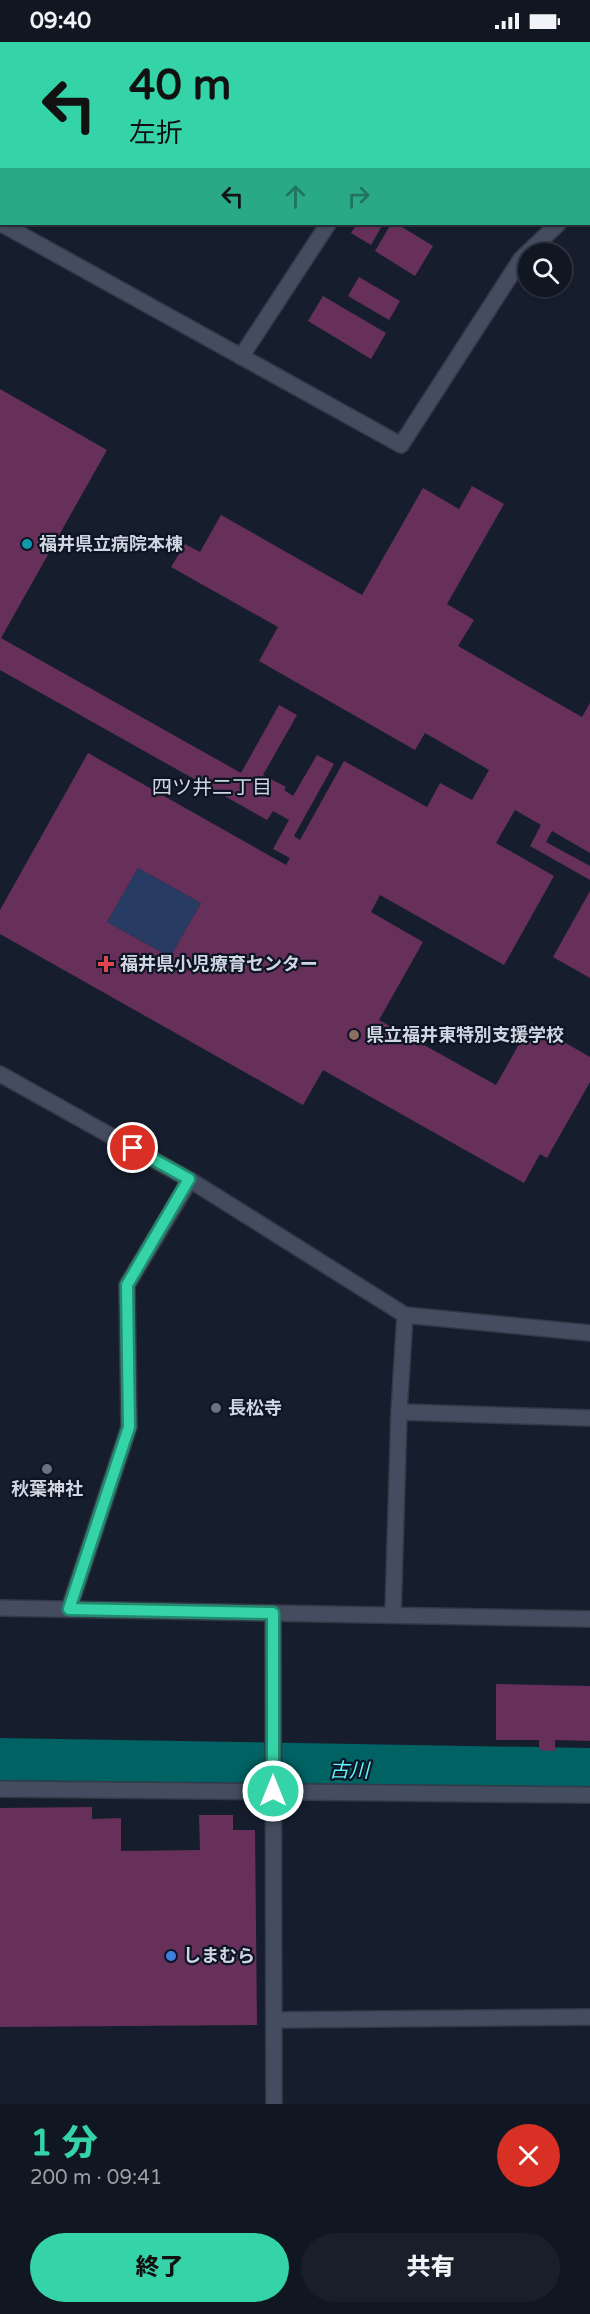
<!DOCTYPE html>
<html lang="ja">
<meta charset="utf-8">
<style>
:root{--surface:#101622;--page:#191f2a;--text:#f1f3f6;--muted:#9c9fa5;--line:#303540;--accent:#34d4a8}
body{margin:0;font-family:"Varela Round","Noto Sans JP",sans-serif;background:var(--page);color:var(--text);height:100vh;display:flex;flex-direction:column;font-size:22px;white-space:nowrap}
*{box-sizing:border-box;margin:0}
p{font-size:20px;color:var(--muted)}
.icon{flex:none;width:33px;height:33px;fill:none;stroke:currentColor;stroke-width:2;stroke-linecap:round;stroke-linejoin:round}
.map{position:relative;height:2062px;overflow:hidden}
.details{display:flex;flex-direction:column;background:var(--surface);flex:1}
.details>*{flex:none}
.top-card{position:absolute;left:0px;top:0px;width:591px;height:183px;box-shadow:0 2px 4px #0004,0 0 0 2px var(--line);background:#34d4a8;color:#111;overflow:hidden}
.controls{position:absolute;left:518px;top:201px;display:grid;gap:12px}
.controls a{display:grid;place-items:center;width:54px;height:54px;border-radius:50%;background:var(--surface);box-shadow:0 2px 4px #0004,0 0 0 2px var(--line);font-size:30px}
.pin{position:absolute;display:grid;place-items:center;width:51px;height:51px;color:#fff;margin:-26px;border:3px solid #fff;border-radius:50%;box-shadow:0 2px 6px #0007}
.me{position:absolute;width:66px;margin:-33px;rotate:0deg;stroke-linejoin:round;filter:drop-shadow(0 0 4px #0008)}
.turn{display:flex;align-items:center;gap:21px;height:126px;padding:0 30px;font-size:27px}
.turn .icon{width:78px;height:78px;stroke-width:2.5}
.turn b{display:block;font-size:42px;line-height:51px}
.lanes{display:flex;align-items:center;height:57px;padding:0 30px;background:#0003;justify-content:center;gap:30px;direction:ltr}
.lanes .off{opacity:.35}
.round{display:grid;place-items:center;flex:none;width:63px;height:63px;border-radius:32px;background:var(--page)}
.summary{display:flex;align-items:center;justify-content:space-between;height:102px;padding:0 30px}
h1{font-size:36px;font-weight:800;line-height:45px;color:var(--accent)}
.primary-button{display:flex;gap:12px;margin-top:auto;padding:12px 30px}
.primary-button a{flex:1;height:69px;border-radius:36px;background:var(--accent);color:#111;font-size:24px;font-weight:800;line-height:69px;text-align:center}
.primary-button a+a{background:var(--page);color:var(--text)}
.status{display:flex;justify-content:space-between;align-items:center;height:42px;padding:0 30px;background:var(--surface);direction:ltr}
.status svg{height:16px;fill:currentColor}
.map>svg:first-child{display:block}
.green{fill:#283b62}
.lines{fill:none;stroke-linecap:round;stroke-linejoin:round}
.stream{stroke:#016264;stroke-width:9}
.river{stroke:#016264;stroke-width:52}
.building{fill:#66305a;fill-rule:evenodd}
.minor-casing{stroke:#343947;stroke-width:18}
.minor{stroke:#434d5f;stroke-width:15}
.route-casing{stroke:#228a6d;stroke-width:15}
.route{stroke:#34d4a8;stroke-width:10}
.culture-dot{fill:#0f9aa8;stroke:#0d1424;stroke-width:2}
.health-dot{fill:#e0444e;stroke:#0d1424;stroke-width:2}
.education-dot{fill:#8d6e63;stroke:#0d1424;stroke-width:2}
.worship-dot{fill:#6b7280;stroke:#0d1424;stroke-width:2}
.shop-dot{fill:#3f7fe0;stroke:#0d1424;stroke-width:2}
.labels{text-anchor:middle;stroke-width:4.5;stroke-linejoin:round;paint-order:stroke}
.poi-label{font-size:18px;font-weight:bold;fill:#d0d6e1;stroke:#0d1424;text-anchor:start}
.neighbourhood-label{font-size:20px;fill:#d0d6e1;stroke:#0d1424}
.water-label{font-size:20px;font-style:italic;fill:#5ff4f7;stroke:#0d1424}
</style>
<div class="status"><b>09:40</b><svg viewBox="0 0 49 12"><path d="M0 12V9h3v3zM5 12V6h3v6zM10 12V3h3v9zM15 12V0h3v12zM26 1h20v11H26zM47 4h2v5h-2z"/></svg></div>
<div class="map">
<svg width="590" height="2062" viewBox="0 0 590 2062">
<rect width="100%" height="100%" fill="#161e2e"/>
<!-- green -->
<polygon class="green" points="138,826 201,861 170,915 107,880"/>
<g class="lines">
<!-- stream -->
<polyline class="stream" points="353,0 356,2"/>
<!-- river -->
<polyline class="river" points="0,1722 590,1732"/>
</g>
<!-- building -->
<g class="building">
<polygon points="357,182 383,182 371,203 351,191"/>
<polygon points="391,182 397,182 433,204 415,234 375,209"/>
<polygon points="359,235 400,259 389,278 348,254"/>
<polygon points="323,254 386,291 371,317 308,279"/>
<path d="M0 347 107 408 1 596 241 731 279 663 297 673 263 733 286 745 284 748 293 754 317 713 334 722 294 794 300 798 344 719 427 765 440 741 472 758 489 728 425 691 415 708 259 619 278 585 171 525 185 502 200 510 221 473 362 553 423 446 459 467 472 444 504 462 447 562 474 578 458 604 582 675 590 661V811L552 789 546 800 590 824V838L530 804 541 783 515 768 496 801 554 834 504 923 380 853 371 870 423 900 379 978 496 1043 531 981 590 1015V1040L547 1116 540 1112 524 1141 323 1028 303 1063 0 892V868L88 711 286 823 290 816 273 807 289 778 273 769 267 778 0 628ZM138 826 201 861 170 915 107 880Z"/>
<polygon points="590,849 590,936 553,915"/>
<polygon points="496,1642 590,1644 590,1699 555,1698 555,1709 539,1708 539,1698 496,1698"/>
<polygon points="92,1765 92,1777 121,1776 121,1809 200,1808 199,1773 233,1773 233,1788 255,1788 257,1983 0,1985 0,1766"/>
</g>
<g class="lines">
<defs>
<g id="minor">
<polyline points="53,0 55,2"/>
<polyline points="415,0 418,2"/>
<polyline points="445,2 446,0"/>
<polyline points="590,113 590,114"/>
<polyline points="590,151 590,150"/>
<polyline points="0,181 401,403 521,217 558,182"/>
<polyline points="241,315 328,182"/>
<polyline points="0,1032 190,1138 405,1273 590,1291"/>
<polyline points="399,1370 590,1376"/>
<polyline points="0,1566 590,1577"/>
<polyline points="69,1567 129,1385 127,1243 190,1138"/>
<polyline points="273,1571 274,2062"/>
<polyline points="393,1573 399,1370 405,1273"/>
<polyline points="0,1747 590,1753"/>
<polyline points="274,1978 590,1975"/>
</g>
</defs>
<!-- minor casing -->
<use href="#minor" class="minor-casing"/>
<!-- minor -->
<use href="#minor" class="minor"/>
</g>
<g class="lines">
<defs>
<polyline id="route" points="133,1106 189,1137 127,1243 129,1385 69,1567 273,1571 273,1749"/>
</defs>
<!-- route casing -->
<use href="#route" class="route-casing"/>
<!-- route -->
<use href="#route" class="route"/>
</g>
<!-- markers -->
<circle class="culture-dot" cx="27" cy="502" r="6"/>
<path class="health-dot" d="M103 913h6v6h6v6h-6v6h-6v-6h-6v-6h6z"/>
<circle class="education-dot" cx="354" cy="993" r="6"/>
<g class="worship-dot">
<circle cx="216" cy="1366" r="6"/>
<circle cx="47" cy="1427" r="6"/>
</g>
<circle class="shop-dot" cx="171" cy="1914" r="6"/>
<g class="labels">
<!-- poi labels -->
<g class="poi-label">
<text x="39" y="508">福井県立病院本棟</text>
<text x="120" y="928">福井県小児療育センター</text>
<text x="366" y="999">県立福井東特別支援学校</text>
<text x="228" y="1372">長松寺</text>
<text x="47" y="1453" text-anchor="middle">秋葉神社</text>
<text x="183" y="1920">しまむら</text>
</g>
<!-- neighbourhood labels -->
<g class="neighbourhood-label">
<text x="212" y="752">四ツ井二丁目</text>
</g>
<!-- water labels -->
<g class="water-label">
<text transform="translate(349 1728) rotate(1)" y="7">古川</text>
</g>
</g>
</svg>
<div class="controls">
<a><svg class="icon" aria-label="search" viewBox="0 0 24 24"><circle cx="10" cy="10" r="6"/><path d="M15 15l6 6"/></svg></a>
</div>
<div class="pin" style="left:133px;top:1106px;background:#d93025"><svg class="icon" aria-label="arrive" viewBox="0 0 24 24"><path d="M6 21V4h12l-3 4 3 4H6"/></svg></div>
<svg class="me" style="left:273px;top:1749px" viewBox="-20 -20 40 40"><circle r="17" fill="#34d4a8" stroke="#fff" stroke-width="3"/><path d="M0-11L8 9 0 5-8 9z" fill="#fff"/></svg>
<div class="top-card">
<div class="turn"><svg class="icon" aria-label="left" viewBox="0 0 24 24"><path d="M17 20v-9H6M10 6l-5 5 5 5"/></svg><div><b>40 m</b>左折</div></div>
<div class="lanes"><svg class="icon" aria-label="left" viewBox="0 0 24 24"><path d="M17 20v-9H6M10 6l-5 5 5 5"/></svg><svg class="icon off" aria-label="ahead" viewBox="0 0 24 24"><path d="M12 20V5M6 11l6-6 6 6"/></svg><svg class="icon off" aria-label="right" viewBox="0 0 24 24"><path d="M7 20v-9h11M14 6l5 5-5 5"/></svg></div>
</div>
</div>
<section class="details">
<div class="summary"><div><h1>1 分</h1><p>200 m · 09:41</p></div><a class="round" style="background:#d93025;color:#fff"><svg class="icon" aria-label="close" viewBox="0 0 24 24"><path d="M6 6l12 12M18 6L6 18"/></svg></a></div>
<div class="primary-button"><a>終了</a><a>共有</a></div>
</section>
